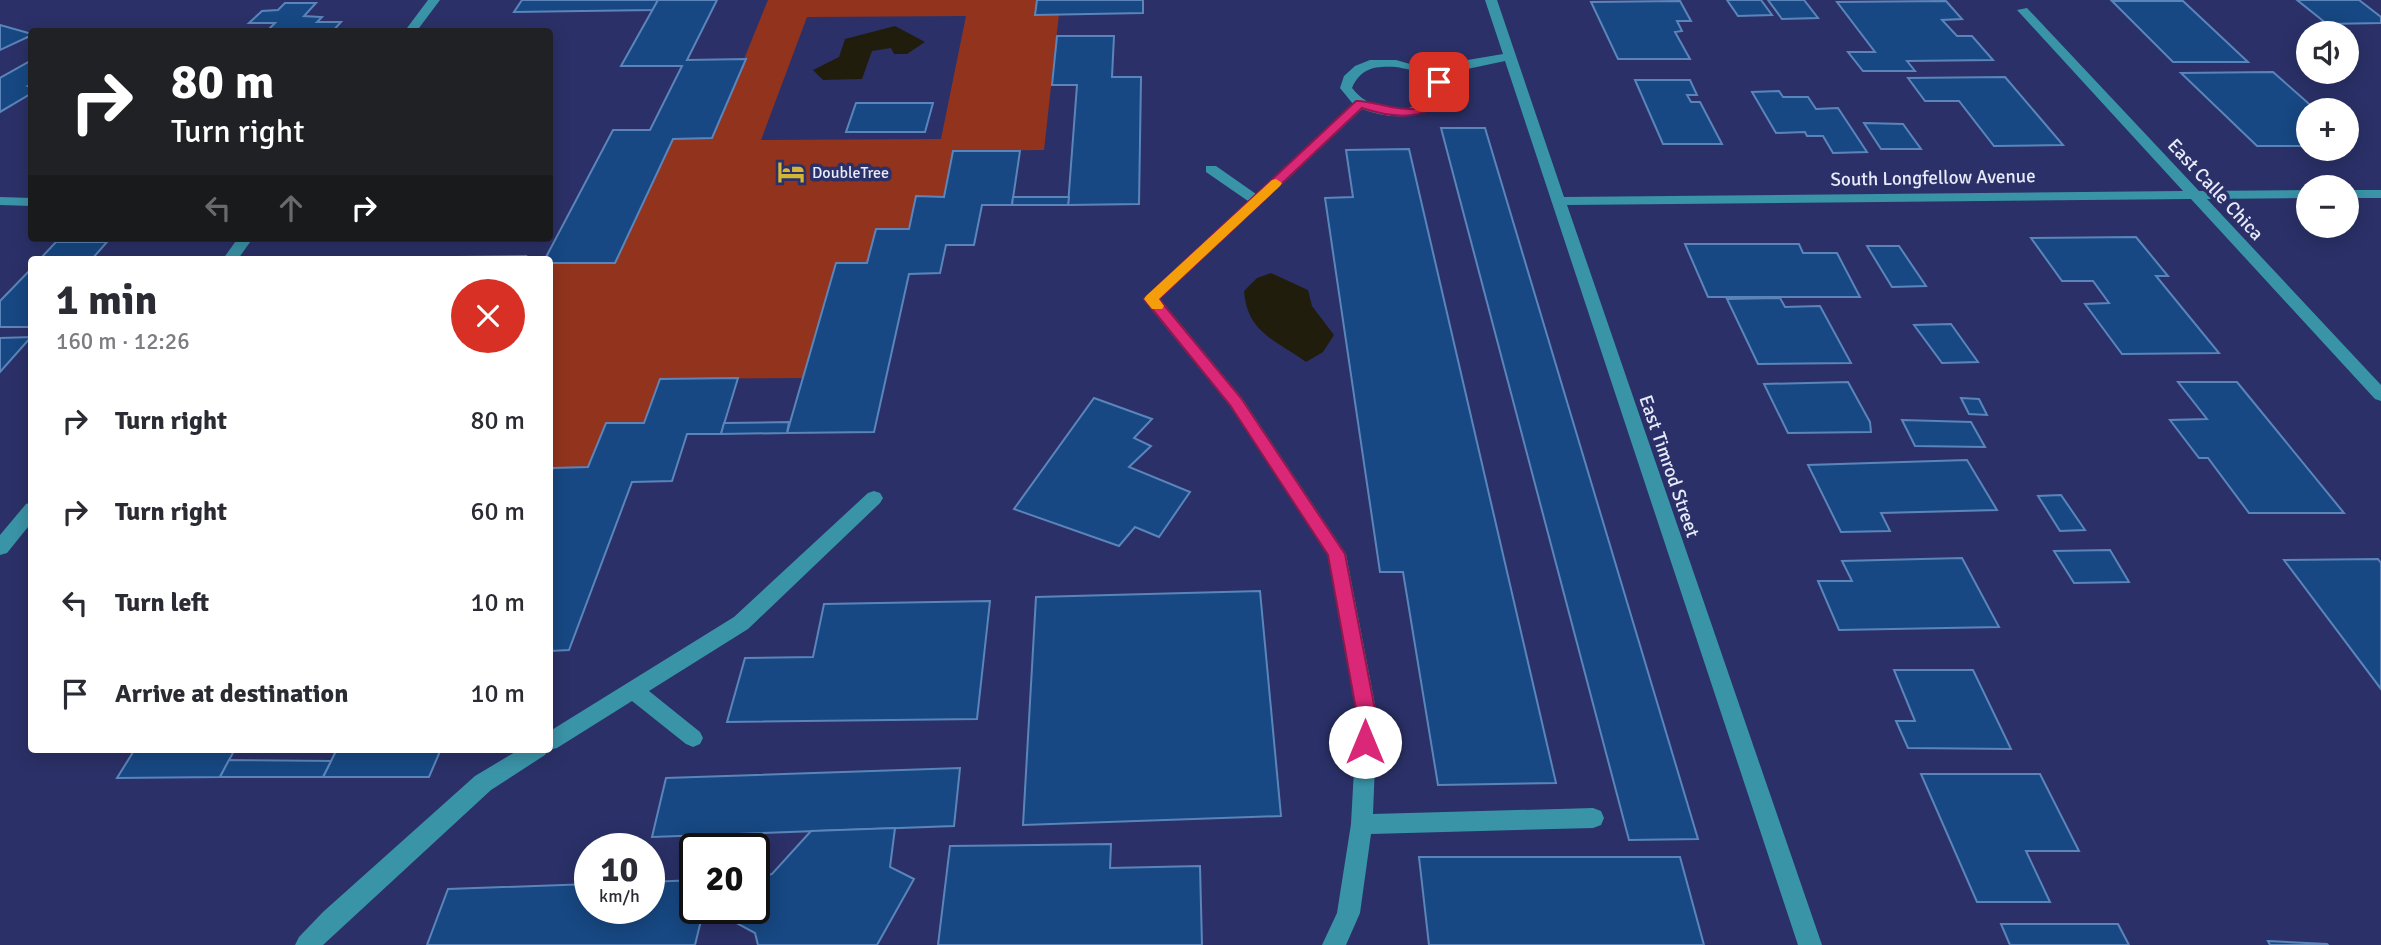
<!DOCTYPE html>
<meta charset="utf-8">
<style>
:root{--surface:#fff;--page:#f7f7f7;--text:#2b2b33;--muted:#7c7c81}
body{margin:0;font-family:Signika,sans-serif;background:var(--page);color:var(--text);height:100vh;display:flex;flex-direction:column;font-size:26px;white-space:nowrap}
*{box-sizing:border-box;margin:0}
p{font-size:23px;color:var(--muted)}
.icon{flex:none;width:38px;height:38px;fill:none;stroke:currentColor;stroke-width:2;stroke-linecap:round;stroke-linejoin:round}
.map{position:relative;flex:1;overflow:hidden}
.drawer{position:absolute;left:28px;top:256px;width:525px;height:497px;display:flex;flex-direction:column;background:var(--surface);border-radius:7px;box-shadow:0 4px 18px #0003}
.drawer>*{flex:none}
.banner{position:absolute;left:28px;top:28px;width:525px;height:214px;border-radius:7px;box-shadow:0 4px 18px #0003;background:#202124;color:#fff;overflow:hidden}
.controls{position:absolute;left:2296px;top:21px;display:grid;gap:14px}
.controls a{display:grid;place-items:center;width:63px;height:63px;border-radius:50%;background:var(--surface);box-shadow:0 4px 18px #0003;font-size:35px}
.speed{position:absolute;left:574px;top:833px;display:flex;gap:14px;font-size:35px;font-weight:700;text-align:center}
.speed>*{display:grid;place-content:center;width:91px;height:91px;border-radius:50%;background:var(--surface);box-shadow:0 4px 18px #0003;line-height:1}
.speed small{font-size:18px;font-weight:400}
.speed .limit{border:4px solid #111;border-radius:10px;background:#fff;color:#111}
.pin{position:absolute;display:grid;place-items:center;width:60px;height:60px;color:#fff;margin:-30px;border-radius:14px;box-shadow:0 4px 10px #0006}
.me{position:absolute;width:77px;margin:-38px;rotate:0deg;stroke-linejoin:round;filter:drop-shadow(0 0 5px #0008)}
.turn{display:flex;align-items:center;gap:24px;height:147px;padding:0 28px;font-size:32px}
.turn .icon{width:91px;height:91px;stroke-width:2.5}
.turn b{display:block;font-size:49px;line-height:60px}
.lanes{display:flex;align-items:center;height:66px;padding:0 28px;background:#0003;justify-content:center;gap:35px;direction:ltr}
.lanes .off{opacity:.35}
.round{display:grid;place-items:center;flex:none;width:74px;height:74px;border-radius:37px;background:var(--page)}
.head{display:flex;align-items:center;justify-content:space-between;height:119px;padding:0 28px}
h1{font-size:42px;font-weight:700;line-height:52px}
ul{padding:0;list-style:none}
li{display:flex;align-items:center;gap:21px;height:91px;padding:0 28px}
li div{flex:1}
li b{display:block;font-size:26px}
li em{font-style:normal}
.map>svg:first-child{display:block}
.green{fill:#92341d;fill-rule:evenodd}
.water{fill:#211d0d}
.building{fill:#174883;stroke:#5b85ba;stroke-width:2}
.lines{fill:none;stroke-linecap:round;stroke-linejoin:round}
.minor{fill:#3a94a8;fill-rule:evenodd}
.route{fill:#db2777;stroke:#8e194d;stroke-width:2}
.slow{fill:#f59e0b}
.labels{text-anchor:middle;stroke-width:7;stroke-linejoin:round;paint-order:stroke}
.far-poi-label{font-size:16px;fill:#e7ebf9;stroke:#2b3168;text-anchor:start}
.street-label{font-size:19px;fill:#e7ebf9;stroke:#2b3168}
</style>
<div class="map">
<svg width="2381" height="945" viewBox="0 0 2381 945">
<rect width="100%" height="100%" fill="#2b3168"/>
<!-- green -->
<path class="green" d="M768 0H1037L1035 15 1059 14 1044 150 954 151 944 197H916L909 229H876L867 263 836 264 803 378 661 379 644 423 588 467 553 468 550 475V263L615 262 673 139 712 138ZM966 16 941 139 761 140 807 17Z"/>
<!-- water -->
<g class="water">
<polygon points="895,26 925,42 907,54 894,54 891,48 872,51 862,79 823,80 813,70 839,57 845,39"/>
<path d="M1271 273 1308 290 1312 306 1334 335 1323 352 1306 362C1275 340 1247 332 1244 291L1257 278Z"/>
</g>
<!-- building -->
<g class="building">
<polygon points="522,0 658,0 653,10 514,12"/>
<polygon points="658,0 717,0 687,60 746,59 712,138 673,139 615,263 550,263 550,259 545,259 613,130 650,130 682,66 621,66"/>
<polygon points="1037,0 1143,0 1143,13 1035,15"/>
<polygon points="1727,0 1761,0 1772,15 1738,16"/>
<polygon points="1768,0 1804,0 1818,18 1782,19"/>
<polygon points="2297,0 2359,0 2381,17 2381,23 2327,24"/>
<polygon points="1680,1 1691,21 1677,21 1682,31 1675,32 1690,59 1618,59 1591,2"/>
<polygon points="1946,1 1962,19 1942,20 1957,36 1972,36 1993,60 1907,61 1915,71 1863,71 1848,52 1875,52 1837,2"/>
<polygon points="2112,1 2183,1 2248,62 2173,62"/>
<polygon points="285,3 316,3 304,16 322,17 317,22 341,22 332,32 266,32 275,23 249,23 262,11 278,10"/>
<polygon points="0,25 32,34 32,35 0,50"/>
<polygon points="1057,36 1114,36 1112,77 1141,77 1139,204 1068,205 1077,85 1052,85"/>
<polygon points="32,60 32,84 28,86 32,87 32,93 0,112 0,78"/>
<polygon points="2273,72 2316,110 2308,110 2308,132 2302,132 2308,137 2308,146 2257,146 2181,73"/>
<polygon points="2005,77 2063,145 1994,146 1959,101 1925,101 1908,78"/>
<polygon points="1635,80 1690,80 1697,95 1687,95 1691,102 1700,102 1722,144 1663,144"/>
<polygon points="1779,91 1783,97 1808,97 1816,109 1838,108 1867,152 1833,153 1823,136 1807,136 1805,132 1776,133 1752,92"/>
<polygon points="856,103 933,103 925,132 846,132"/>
<polygon points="1864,123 1903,124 1921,149 1881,149"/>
<polygon points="1441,128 1485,128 1698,839 1629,840"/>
<polygon points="1409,149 1556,783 1438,785 1403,572 1380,572 1325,198 1353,197 1346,150"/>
<polygon points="953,151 1020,151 1012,205 982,205 974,245 946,245 940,273 909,274 874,432 787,433 836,263 867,263 876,229 909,229 916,196 944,197"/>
<polygon points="1013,197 1069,197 1068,205 1012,205"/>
<polygon points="2136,237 2168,276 2156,276 2219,353 2122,354 2085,304 2109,303 2093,281 2062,281 2031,238"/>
<polygon points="56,242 107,242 92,259 40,259"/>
<polygon points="1685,244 1799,244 1803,253 1837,253 1860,297 1708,297"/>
<polygon points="1867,246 1899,246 1926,286 1892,287"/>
<polygon points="526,256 525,259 455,259 457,257"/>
<polygon points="32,268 32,327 0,327 0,301"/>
<polygon points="1780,298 1785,307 1820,306 1851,363 1758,364 1727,299"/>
<polygon points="1951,324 1978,362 1942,363 1914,325"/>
<polygon points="31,337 0,372 0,338"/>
<polygon points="738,378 721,434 687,434 672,481 632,482 569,650 550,651 550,475 553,468 588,467 606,423 644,423 660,379"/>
<polygon points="1848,382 1870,422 1871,432 1788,433 1764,384"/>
<polygon points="2178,382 2237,382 2344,513 2249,513 2208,458 2199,458 2170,420 2207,419"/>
<polygon points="1094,398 1152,419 1134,438 1151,446 1129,467 1190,492 1159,537 1135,527 1119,546 1014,509"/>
<polygon points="1961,398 1979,399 1987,415 1969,414"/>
<polygon points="1902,420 1971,422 1985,447 1915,446"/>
<polygon points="789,422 787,433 721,434 724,423"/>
<polygon points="1967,460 1997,510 1881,513 1890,531 1841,532 1808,465"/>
<polygon points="2061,495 2085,530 2060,531 2038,496"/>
<polygon points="2110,550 2129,582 2074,583 2054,551"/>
<polygon points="1962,558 1999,627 1839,630 1818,581 1852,581 1842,561"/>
<polygon points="2378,559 2381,563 2381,689 2284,560"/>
<polygon points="1260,591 1281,816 1023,825 1036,597"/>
<polygon points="990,601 977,719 727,722 745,658 813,657 824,604"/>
<polygon points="1894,670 1973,670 2011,749 1908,748 1896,721 1915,721"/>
<polygon points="135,749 235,749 220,777 117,778"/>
<polygon points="337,749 441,749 429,777 323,777"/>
<polygon points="229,760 331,761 323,777 220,777"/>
<polygon points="960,768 954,826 652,837 666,778"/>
<polygon points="1921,774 2040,774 2079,851 2026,851 2050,902 1977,902"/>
<polygon points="895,828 890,867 914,879 877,945 758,945 755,933 729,919 731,908 754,908 754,880 772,874 811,831"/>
<polygon points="1111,844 1110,868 1200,866 1202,945 938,945 950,846"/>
<polygon points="1419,857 1680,857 1704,945 1429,945"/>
<polygon points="695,880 695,908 704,908 695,945 427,945 448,889 590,884 590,908 649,908 649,882"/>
<polygon points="2001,924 2118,924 2129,945 2010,945"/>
<polygon points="2268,941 2327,944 2328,945 2270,945"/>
</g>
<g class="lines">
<!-- minor -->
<g class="minor">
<polygon points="428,0 440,0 416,32 404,32"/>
<path d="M1485 0H1497L1564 197 2183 191 2017 10 2027 8 2199 191 2308 190V198L2207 199 2381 385V401L2375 399 2191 199 1567 205 1822 945H1798L1505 61 1439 75 1448 92C1427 120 1393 121 1362 109L1160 299 1242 398 1346 554 1377 715 1373 814 1593 808 1601 811 1604 818 1601 825 1593 828 1371 834 1360 913 1346 945H1322L1337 913 1351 824 1357 715 1328 555 1230 406 1143 299 1248 201 1206 172V166H1216L1256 194 1353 104 1340 88 1344 76 1355 66 1370 60H1396L1431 70 1450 63 1503 54ZM1396 67C1413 70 1430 73 1435 92 1413 117 1373 115 1352 88 1361 67 1376 66 1396 67Z"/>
<rect x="2347" y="190" width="34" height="8"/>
<polygon points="0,197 32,198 32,206 0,205"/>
<polygon points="238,238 253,238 238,259 223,259"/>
<polygon points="874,491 880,493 883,498 880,503 748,629 649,691 700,732 703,738 700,744 693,747 686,744 632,701 557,748 548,750 545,755 491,790 323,945 295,945 299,937 323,912 475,776 520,749 550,749 550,731 734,617 868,493"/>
<polygon points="32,502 32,522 7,553 0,555 0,535 26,504"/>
</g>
</g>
<!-- route -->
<path class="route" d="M1435 79H1443L1448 92C1429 123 1392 118 1362 108L1159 299 1241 398 1345 554 1376 715 1372 748 1365 751 1359 748 1356 742 1357 715 1328 555 1230 405 1144 299 1356 101C1375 99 1422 124 1434 95 1436 90 1434 84 1435 79Z"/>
<!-- slow -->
<polygon class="slow" points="1276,179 1282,183 1280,186 1159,299 1164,306 1162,309 1152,309 1144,299 1146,296 1272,180"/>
<!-- icons -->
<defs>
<symbol id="hotel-bare" viewBox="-9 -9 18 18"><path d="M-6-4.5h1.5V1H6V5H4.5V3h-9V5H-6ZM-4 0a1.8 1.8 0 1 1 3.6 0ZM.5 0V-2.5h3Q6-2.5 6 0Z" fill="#d4b635" stroke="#2b3168" stroke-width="2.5" paint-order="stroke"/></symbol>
</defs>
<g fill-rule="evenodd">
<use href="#hotel-bare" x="772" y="153" width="38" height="38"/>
</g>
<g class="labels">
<!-- far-poi labels -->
<g class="far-poi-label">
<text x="812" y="178">DoubleTree</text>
</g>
<!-- street labels -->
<g class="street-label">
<text transform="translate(1933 177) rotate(-1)" y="7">South Longfellow Avenue</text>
<text transform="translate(2216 189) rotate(47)" y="7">East Calle Chica</text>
<text transform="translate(1670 466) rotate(71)" y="7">East Timrod Street</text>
</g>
</g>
</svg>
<div class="controls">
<a><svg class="icon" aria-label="sound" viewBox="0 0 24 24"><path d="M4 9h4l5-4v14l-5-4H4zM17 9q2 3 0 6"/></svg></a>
<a>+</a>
<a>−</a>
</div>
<div class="speed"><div>10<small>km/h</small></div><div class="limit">20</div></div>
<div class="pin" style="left:1439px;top:82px;background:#d93025"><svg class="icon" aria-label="arrive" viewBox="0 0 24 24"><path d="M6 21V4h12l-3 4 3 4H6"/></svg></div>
<svg class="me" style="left:1365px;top:742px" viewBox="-20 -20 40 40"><circle r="19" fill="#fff"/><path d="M0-13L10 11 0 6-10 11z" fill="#db2777"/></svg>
<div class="banner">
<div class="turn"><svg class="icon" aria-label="right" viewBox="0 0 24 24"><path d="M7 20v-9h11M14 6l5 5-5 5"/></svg><div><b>80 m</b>Turn right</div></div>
<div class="lanes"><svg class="icon off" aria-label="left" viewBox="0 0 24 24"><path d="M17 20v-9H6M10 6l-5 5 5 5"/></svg><svg class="icon off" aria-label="ahead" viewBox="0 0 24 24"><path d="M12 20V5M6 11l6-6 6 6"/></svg><svg class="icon" aria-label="right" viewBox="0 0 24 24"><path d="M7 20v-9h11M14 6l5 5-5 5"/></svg></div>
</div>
<section class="drawer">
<div class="head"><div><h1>1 min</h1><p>160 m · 12:26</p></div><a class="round" style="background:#d93025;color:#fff"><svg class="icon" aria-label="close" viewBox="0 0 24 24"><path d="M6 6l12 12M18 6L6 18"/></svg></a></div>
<ul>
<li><svg class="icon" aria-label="right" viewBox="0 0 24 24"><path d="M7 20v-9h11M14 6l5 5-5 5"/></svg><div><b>Turn right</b></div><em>80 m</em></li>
<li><svg class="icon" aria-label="right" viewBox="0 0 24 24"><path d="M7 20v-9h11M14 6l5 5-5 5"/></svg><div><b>Turn right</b></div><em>60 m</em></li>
<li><svg class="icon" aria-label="left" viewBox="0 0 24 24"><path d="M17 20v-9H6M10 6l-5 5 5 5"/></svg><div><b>Turn left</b></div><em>10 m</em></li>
<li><svg class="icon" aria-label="arrive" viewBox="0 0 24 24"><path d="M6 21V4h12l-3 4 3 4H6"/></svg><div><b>Arrive at destination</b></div><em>10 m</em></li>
</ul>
</section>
</div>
